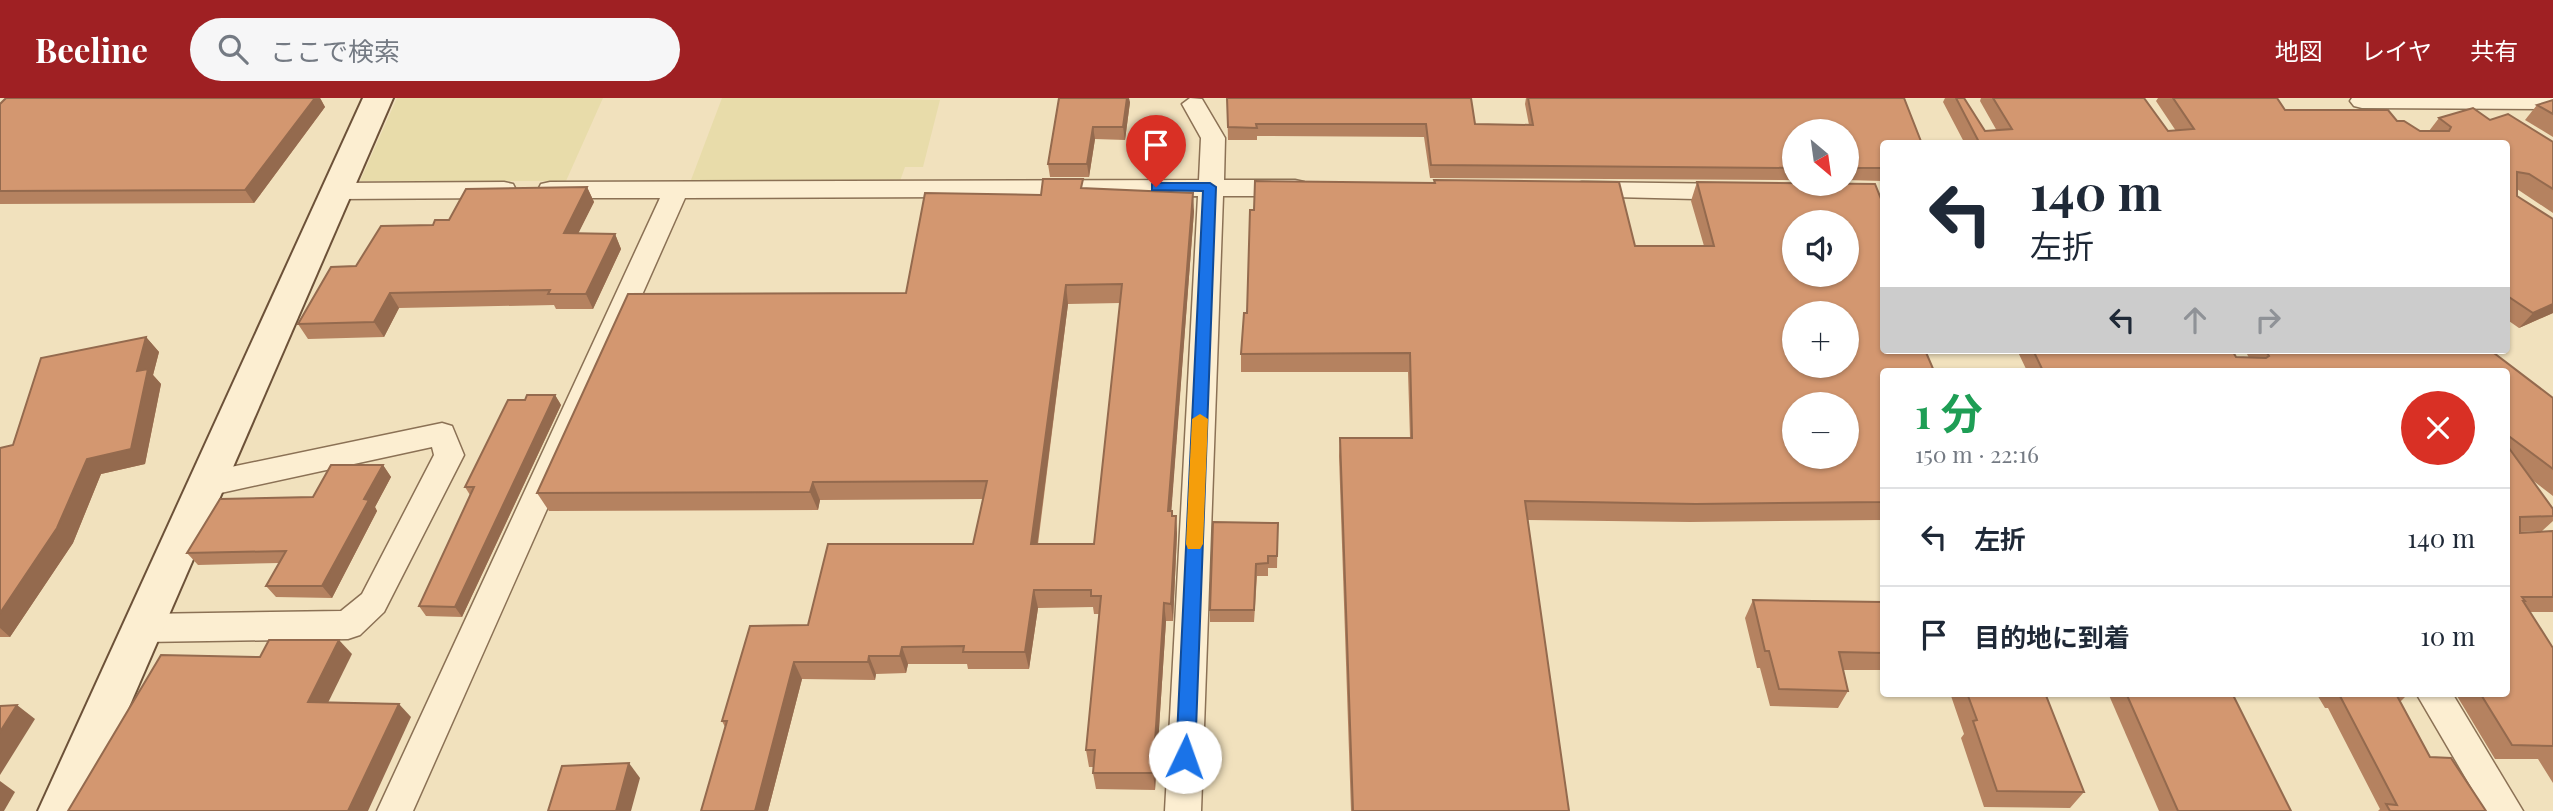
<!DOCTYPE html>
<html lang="ja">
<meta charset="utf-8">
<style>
:root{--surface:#fff;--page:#f6f6f7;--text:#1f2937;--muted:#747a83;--line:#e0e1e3;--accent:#9f2023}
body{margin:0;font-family:"Playfair Display","Noto Sans JP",serif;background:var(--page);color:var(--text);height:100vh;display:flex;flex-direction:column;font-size:26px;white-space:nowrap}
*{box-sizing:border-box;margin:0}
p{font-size:23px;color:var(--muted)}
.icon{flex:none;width:38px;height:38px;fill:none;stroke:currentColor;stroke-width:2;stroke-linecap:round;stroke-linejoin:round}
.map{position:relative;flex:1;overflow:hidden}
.details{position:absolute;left:1880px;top:270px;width:630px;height:329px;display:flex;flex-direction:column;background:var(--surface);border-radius:7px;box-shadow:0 2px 5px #0004}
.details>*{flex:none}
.guide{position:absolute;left:1880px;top:42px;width:630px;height:214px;border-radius:7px;box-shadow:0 2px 5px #0004;background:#fff;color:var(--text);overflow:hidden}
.needle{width:46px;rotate:151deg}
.fabs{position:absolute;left:1782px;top:21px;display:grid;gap:14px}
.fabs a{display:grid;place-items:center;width:77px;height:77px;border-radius:50%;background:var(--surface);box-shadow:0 2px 5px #0004;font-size:35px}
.pin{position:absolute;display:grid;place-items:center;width:60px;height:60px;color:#fff;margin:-72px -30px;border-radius:50% 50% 50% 0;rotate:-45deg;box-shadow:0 0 7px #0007}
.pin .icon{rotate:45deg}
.me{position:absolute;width:77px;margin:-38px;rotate:3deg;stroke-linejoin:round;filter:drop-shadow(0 0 5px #0008)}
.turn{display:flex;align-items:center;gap:24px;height:147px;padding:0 35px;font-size:32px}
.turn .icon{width:91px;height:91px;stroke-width:2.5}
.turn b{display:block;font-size:49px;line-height:60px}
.lanes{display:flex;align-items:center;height:66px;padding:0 35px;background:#0003;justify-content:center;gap:35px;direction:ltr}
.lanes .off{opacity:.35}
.round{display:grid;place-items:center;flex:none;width:74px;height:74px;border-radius:37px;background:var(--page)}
.head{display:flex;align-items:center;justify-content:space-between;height:119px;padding:0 35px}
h1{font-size:42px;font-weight:700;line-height:52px;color:#1e9e55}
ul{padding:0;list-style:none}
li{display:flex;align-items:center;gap:21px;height:98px;padding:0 35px;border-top:2px solid var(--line)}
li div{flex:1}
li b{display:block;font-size:26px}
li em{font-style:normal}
header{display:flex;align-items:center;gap:42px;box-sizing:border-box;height:98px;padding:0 35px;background:var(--accent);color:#fff}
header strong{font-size:33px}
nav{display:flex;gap:38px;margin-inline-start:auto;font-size:24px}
.search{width:490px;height:63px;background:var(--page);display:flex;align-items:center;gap:18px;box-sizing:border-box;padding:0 24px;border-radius:38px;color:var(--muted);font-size:26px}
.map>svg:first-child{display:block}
.farmland{fill:#e8dcaa}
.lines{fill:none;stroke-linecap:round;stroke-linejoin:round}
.street-casing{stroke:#8b7155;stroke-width:3}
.secondary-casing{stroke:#6c5138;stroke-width:4}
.street{fill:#fceed1;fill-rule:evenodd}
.secondary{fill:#fceed1;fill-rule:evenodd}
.wall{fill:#b58260;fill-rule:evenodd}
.shaded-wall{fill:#946a4e}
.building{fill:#d39770;stroke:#946a4e;stroke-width:2;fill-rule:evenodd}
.route{fill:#1a73e8;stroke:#114b97;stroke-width:2}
.slow{fill:#f59e0b}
</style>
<header>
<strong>Beeline</strong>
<div class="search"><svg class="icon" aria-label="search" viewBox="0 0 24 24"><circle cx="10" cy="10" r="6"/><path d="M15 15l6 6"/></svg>ここで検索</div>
<nav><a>地図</a><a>レイヤ</a><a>共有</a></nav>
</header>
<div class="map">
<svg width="2553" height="713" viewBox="0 0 2553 713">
<rect width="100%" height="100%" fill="#f1e1bd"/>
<!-- farmland -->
<g class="farmland">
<polygon points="397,0 603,0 566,83 360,83"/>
<polygon points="722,0 823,0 940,2 923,69 905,69 900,83 691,82"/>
</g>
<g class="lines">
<defs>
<g id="street">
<polygon points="1190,0 1202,1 1225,40 1224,82 1295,82 1304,84 1307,90 1304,96 1295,98 1223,98 1201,713 1165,713 1198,98 685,100 413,713 377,713 660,100 550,100 541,98 538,92 541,86 550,84 1199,82 1201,40 1182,6"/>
<polygon points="2352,0 2553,0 2553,11 2362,10 2354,8 2350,3"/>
<polygon points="504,84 513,86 516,92 513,98 504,100 337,101 328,99 325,93 328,87 337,85"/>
<polygon points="1582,84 1736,86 1745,88 1748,94 1745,100 1736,102 1573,98 1570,92 1573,86"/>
<polygon points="442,325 452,328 464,357 384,514 360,537 348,541 143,544 131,540 127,530 131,520 143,516 341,513 362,496 434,357 432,349 207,398 196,394 192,386 196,378 207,374"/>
<polygon points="2416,595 2452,595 2523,713 2485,713"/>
</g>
<polygon id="secondary" points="363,0 393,0 84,713 38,713"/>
</defs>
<!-- street casing -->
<use href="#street" class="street-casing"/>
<!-- secondary casing -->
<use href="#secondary" class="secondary-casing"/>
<!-- street -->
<use href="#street" class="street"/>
<!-- secondary -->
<use href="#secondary" class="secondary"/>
</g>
<!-- wall -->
<g class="wall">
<polygon points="6,0 320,0 325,9 254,105 0,106 0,6"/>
<polygon points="1059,0 1130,4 1125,42 1095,41 1089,79 1050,79 1048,66"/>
<polygon points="1227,0 1475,26 1529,27 1525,6 1526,0 1904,0 1883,46 1883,83 1846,82 1846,33 1794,33 1794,82 1430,80 1424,39 1257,38 1257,42 1228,42"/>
<polygon points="1945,0 1964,0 1985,33 1997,33 1980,3 1981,0 2144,0 2168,33 2176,33 2156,3 2158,0 2277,0 2285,12 2397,23 2420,33 2429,33 2439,20 2490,22 2553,44 2553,115 2517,91 2517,98 2553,121 2553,215 2519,230 2506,221 2506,46 1965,46 1943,4"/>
<polygon points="2553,2 2553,39 2525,22 2537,7"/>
<polygon points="1434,82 1635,148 1704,148 1691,103 1697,84 1883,273 1883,422 1690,424 1527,422 1569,713 1351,713 1339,358 1340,340 1410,340 1408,274 1241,274 1241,256 1247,215 1434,85"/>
<polygon points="587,89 594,104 578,135 615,136 621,151 593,211 556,211 554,207 399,210 384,239 308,241 298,226 356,168 433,127 449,122"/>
<path d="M1084 90 1194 113 1171 413 1173 418H1176L1177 436 1173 523H1166L1155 692 1096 691 1093 675 1094 669H1089L1086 652 1099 516H1094L1093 509 1038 510 1029 571H968L967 566H908L906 575 876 576 875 582 802 581 768 713H701L725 629 722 623 808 527 973 446 983 401 820 402 818 412 549 413 537 395 906 195 1041 97ZM1120 205 1094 446H1038L1068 206Z"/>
<polygon points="146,239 159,254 153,277 161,286 145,366 101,376 73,445 10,539 0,539 0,350 13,347"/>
<polygon points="2017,252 2232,252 2236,259 2249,260 2245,252 2490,252 2553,300 2553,398 2531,381 2553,411 2553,423 2542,433 2520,434 2520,435 2553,433 2553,514 2529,514 2553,550 2553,685 2538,661 2495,661 2457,598 2460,595 2506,595 2506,273 2027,273"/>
<polygon points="555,297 561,307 462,519 426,518 419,508 470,397 465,389 525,302"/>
<polygon points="383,367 391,379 375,409 377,413 332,500 276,499 266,488 279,465 198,467 187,455"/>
<polygon points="1278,425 1277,470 1268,470 1268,478 1257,478 1254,524 1210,524 1210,512"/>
<polygon points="1753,502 1883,504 1883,572 1843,572 1848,593 1838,610 1770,608 1760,570 1757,570 1745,520"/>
<polygon points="1950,595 2045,595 2084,694 2070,710 1984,709 1961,640 1964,636"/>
<polygon points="2108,595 2232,595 2291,713 2159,713"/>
<polygon points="2316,595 2408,595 2408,596 2400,604 2430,659 2486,713 2378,713 2380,711 2328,610 2325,610"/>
</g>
<!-- shaded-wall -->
<g class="shaded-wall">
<polygon points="315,0 320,0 325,9 254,105 245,92"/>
<polygon points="1127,0 1129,0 1130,4 1125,42 1123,29"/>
<polygon points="1093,29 1095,41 1089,79 1087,66"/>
<polygon points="587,89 594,104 571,150 564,135"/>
<polygon points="1193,95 1194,113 1170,431 1168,413"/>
<polygon points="615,136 621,151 593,211 586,196"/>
<polygon points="1066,187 1068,206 1035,464 1031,446"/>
<polygon points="390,195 399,210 384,239 374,224"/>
<polygon points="2553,206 2553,215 2519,230 2533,215"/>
<polygon points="146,239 159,254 153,277 161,286 145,366 101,376 73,445 10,539 0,530 0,515 137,273"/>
<polygon points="555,297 561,307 462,519 455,509"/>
<polygon points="383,367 391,379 375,409 377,413 332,500 322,488 364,401"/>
<polygon points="813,384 820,402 818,412 810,394"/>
<polygon points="1176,418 1177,436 1173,523 1171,506"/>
<polygon points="1034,492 1038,510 1029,571 1025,554"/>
<polygon points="1164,505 1166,523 1155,692 1153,675"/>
<polygon points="339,542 352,556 322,617 308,604"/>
<polygon points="902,549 908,566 906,575 900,558"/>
<polygon points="869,558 876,576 875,582 868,564"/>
<polygon points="794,564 802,581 768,713 755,713"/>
<polygon points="399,606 411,619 368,713 348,713"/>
<polygon points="17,607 35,621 0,677 0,634"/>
<polygon points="629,665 640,680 631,713 616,713"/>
<polygon points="0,683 15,694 4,713 0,713"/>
</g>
<!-- building -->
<g class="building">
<polygon points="6,0 315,0 245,92 0,93 0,6"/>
<polygon points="1059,0 1127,0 1123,29 1093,29 1087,66 1048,66"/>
<polygon points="1227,0 1471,0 1475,26 1533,27 1528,0 1904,0 1922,46 1883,46 1883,70 1846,70 1846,33 1794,33 1794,70 1431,67 1426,26 1256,26 1257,30 1228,29"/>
<polygon points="1956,0 1964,0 1985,33 2012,31 1993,0 2144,0 2168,33 2194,31 2173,0 2277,0 2285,12 2388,12 2397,23 2404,23 2420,33 2449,33 2451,29 2439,20 2473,10 2490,22 2508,16 2553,44 2553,91 2529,76 2517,74 2517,98 2553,121 2553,206 2533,215 2506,197 2506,46 1980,46"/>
<polygon points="2553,2 2553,16 2537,7"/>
<path d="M1043 81H1083L1081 90 1193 95 1168 413H1172V418H1176L1171 506 1164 505 1153 675H1093L1095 652H1086L1101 498H1091V492H1034L1025 554H963L964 548 902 549 900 558H869L868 564H794L755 713H701L727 623H722L750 528 808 527 828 446H973L987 383 813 384 810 394 537 395 628 196 906 195 925 95 1041 97ZM1122 186 1094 446H1031L1066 187Z"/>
<path d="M1434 82 1619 84 1635 148H1714L1697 84 1875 86 1883 106V252H1925L1934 273H1883V404L1696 406 1525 403 1569 713H1353L1340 340H1412L1410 255 1241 256 1244 215H1247L1250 112H1254L1255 83 1435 85ZM1794 124H1846V177H1794ZM1794 215H1846V268H1794ZM1794 306H1846V359H1794Z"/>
<polygon points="587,89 564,135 615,136 586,196 548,196 550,192 390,195 374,224 298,226 331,169 356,168 381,128 433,127 435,122 449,122 466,91"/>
<polygon points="146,239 137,273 148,271 131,351 87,361 57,430 0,515 0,350 13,347 41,260"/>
<polygon points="2033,252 2232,252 2236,259 2266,260 2269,258 2265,252 2490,252 2553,300 2553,371 2506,336 2506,273 2043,273"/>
<polygon points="527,297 555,297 455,509 419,508 474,389 465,389 508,302 525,302"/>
<polygon points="2506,346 2553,411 2553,418 2520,419 2520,435 2553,433 2553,499 2522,499 2525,503 2523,503 2553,550 2553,648 2512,647 2480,595 2506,595"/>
<polygon points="331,367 383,367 364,401 369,402 322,488 266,488 286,453 187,455 220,401 313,399"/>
<polygon points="1213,424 1278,425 1277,458 1268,458 1268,465 1256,466 1254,512 1210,512"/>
<polygon points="1753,502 1883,504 1883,555 1839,554 1848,593 1779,591 1769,553 1765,553"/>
<polygon points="269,542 339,542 308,604 399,606 348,713 68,713 161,557 260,559"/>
<polygon points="1967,595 2045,595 2084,694 1997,693 1973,623 1977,622"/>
<polygon points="2126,595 2232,595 2291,713 2178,713"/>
<polygon points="2335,595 2408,595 2408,596 2396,596 2430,659 2451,660 2486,713 2390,713 2386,706 2397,707 2340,598 2337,598"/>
<polygon points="17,607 0,634 0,608"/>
<polygon points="629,665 616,713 548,713 562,668"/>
</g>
<!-- route -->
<polygon class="route" points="1156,85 1210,85 1216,89 1195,659 1192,665 1185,667 1179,665 1176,659 1203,93 1152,92 1152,86"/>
<!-- slow -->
<polygon class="slow" points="1200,316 1208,321 1203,446 1200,451 1188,451 1186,446 1192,321"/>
</svg>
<div class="fabs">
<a><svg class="needle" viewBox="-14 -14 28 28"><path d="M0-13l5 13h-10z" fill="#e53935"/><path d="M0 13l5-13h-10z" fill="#747a83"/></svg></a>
<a><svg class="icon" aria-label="sound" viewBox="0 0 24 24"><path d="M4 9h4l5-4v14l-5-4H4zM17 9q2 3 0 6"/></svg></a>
<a>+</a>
<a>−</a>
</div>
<div class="pin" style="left:1156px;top:89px;background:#d93025"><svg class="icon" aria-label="arrive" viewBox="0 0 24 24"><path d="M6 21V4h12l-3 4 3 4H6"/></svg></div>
<svg class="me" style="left:1185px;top:659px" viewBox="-20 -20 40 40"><circle r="19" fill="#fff"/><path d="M0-13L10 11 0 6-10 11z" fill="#1a73e8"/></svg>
<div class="guide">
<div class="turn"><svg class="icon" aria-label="left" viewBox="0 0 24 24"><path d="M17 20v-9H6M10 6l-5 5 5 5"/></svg><div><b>140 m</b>左折</div></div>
<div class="lanes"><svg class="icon" aria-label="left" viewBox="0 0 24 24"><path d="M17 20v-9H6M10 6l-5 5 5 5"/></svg><svg class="icon off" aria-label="ahead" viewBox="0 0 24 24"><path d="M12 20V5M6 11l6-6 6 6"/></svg><svg class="icon off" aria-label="right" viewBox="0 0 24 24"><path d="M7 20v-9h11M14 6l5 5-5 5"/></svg></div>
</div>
<section class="details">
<div class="head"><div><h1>1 分</h1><p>150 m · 22:16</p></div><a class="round" style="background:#d93025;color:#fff"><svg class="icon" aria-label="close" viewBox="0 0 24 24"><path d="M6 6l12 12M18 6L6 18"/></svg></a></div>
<ul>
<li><svg class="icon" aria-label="left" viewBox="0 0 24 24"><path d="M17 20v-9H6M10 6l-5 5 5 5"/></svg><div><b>左折</b></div><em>140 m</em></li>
<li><svg class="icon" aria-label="arrive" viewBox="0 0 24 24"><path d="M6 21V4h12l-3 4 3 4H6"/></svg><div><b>目的地に到着</b></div><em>10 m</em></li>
</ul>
</section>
</div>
